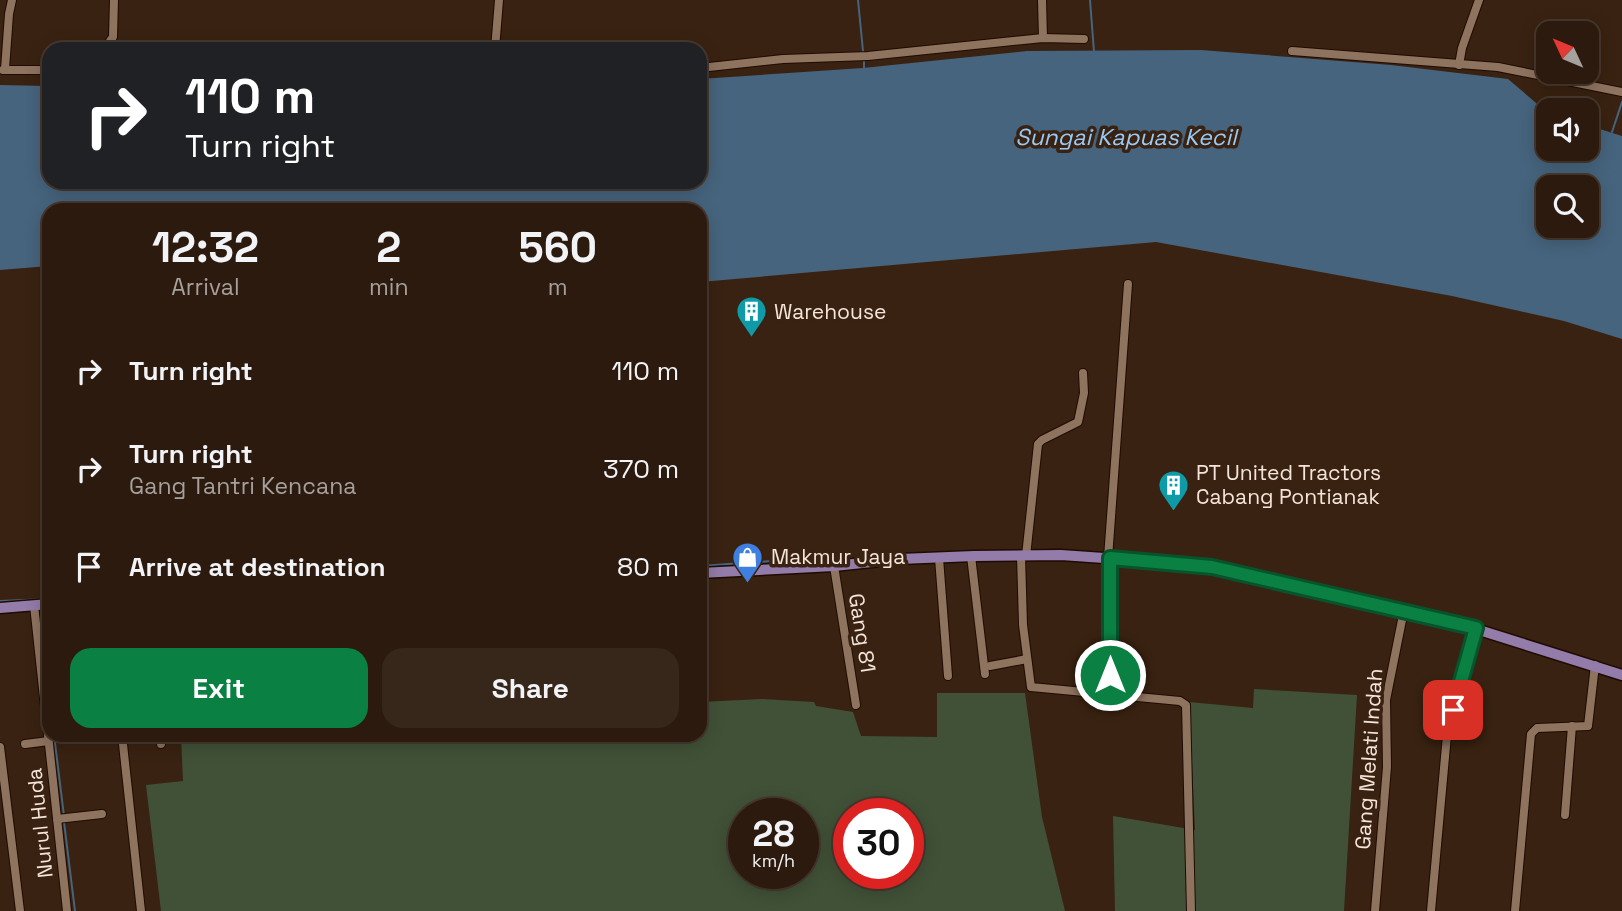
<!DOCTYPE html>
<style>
:root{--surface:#2b1a0d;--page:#37271b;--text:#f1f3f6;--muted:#a6a19d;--line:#47382e;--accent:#0b8043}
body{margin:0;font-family:"Space Grotesk",sans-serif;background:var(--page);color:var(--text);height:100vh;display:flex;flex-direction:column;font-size:26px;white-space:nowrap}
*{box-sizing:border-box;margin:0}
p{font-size:23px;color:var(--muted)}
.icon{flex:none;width:38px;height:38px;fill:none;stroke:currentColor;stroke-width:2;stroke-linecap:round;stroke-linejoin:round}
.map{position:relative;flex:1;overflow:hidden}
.side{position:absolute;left:42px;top:203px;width:665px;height:539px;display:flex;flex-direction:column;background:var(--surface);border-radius:21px;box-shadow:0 4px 18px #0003,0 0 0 2px var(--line)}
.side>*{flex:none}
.top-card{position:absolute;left:42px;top:42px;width:665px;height:147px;border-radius:21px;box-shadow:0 4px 18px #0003,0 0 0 2px var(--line);background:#202124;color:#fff;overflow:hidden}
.needle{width:46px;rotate:314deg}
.controls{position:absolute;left:1536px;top:21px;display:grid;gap:14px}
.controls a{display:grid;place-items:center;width:63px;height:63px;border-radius:14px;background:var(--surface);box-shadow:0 4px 18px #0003,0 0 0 2px var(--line);font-size:35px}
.speed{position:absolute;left:728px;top:798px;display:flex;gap:14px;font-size:35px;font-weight:700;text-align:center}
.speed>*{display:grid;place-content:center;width:91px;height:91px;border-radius:50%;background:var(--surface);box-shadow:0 4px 18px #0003,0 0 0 2px var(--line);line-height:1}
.speed small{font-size:18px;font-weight:400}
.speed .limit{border:10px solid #d22;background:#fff;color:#111}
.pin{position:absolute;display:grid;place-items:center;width:60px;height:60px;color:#fff;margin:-30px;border-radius:14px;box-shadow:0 4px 10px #0006}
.me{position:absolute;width:77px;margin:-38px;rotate:0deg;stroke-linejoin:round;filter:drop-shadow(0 0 5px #0008)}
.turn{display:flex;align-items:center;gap:24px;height:147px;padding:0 28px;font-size:32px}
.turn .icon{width:91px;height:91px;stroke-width:2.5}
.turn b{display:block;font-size:49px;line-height:60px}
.eta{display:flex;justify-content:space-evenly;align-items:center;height:119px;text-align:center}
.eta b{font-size:42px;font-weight:800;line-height:49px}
.button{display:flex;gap:14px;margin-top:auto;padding:14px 28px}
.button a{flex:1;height:80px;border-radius:21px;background:var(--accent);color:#fff;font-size:28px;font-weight:800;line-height:80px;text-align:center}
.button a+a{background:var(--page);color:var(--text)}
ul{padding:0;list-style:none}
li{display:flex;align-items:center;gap:21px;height:98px;padding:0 28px}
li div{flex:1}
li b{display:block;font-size:26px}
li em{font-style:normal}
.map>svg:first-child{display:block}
.green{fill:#415137;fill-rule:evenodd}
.water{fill:#46647d;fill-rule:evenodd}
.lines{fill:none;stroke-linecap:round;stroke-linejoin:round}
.stream{stroke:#46647d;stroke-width:2}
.minor-casing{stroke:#1f0b00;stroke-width:10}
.major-casing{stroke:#1f0b00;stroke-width:13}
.minor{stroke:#8e735f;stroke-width:8}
.major{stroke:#937ca9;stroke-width:10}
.route-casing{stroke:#07532c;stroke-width:18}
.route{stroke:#0b8043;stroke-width:12}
.labels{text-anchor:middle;stroke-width:7;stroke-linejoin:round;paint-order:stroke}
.poi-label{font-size:21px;fill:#f4e4d9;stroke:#392211;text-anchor:start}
.street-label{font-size:21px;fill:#f4e4d9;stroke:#392211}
.water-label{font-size:23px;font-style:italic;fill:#97caf7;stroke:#392211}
</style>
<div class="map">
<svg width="1622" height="911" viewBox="0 0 1622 911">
<rect width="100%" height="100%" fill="#392211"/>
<!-- green -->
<g class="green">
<polygon points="1254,689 1357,695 1344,911 1115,911 1113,816 1195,830 1189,702 1253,708"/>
<path d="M937 693H1025L1042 817 1065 911H161L146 785 183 781 181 735H700V702L762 699 814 702 816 706 853 712 861 736 937 737ZM744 814H803V873H744ZM849 814H908V873H849Z"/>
</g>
<!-- water -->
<path class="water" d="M1201 50 1391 65 1508 79 1549 114V149H1587V125L1622 136V339L1564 321 1452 296 1156 242 700 282V210H49V266L0 270V85L49 86V182H700V79L863 68 1027 51ZM1549 187H1587V226H1549Z"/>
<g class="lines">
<!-- stream -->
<g class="stream">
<polyline points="858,0 863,51"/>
<polyline points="1090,0 1094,52"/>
<polyline points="864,62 864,69"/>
<polyline points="1612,132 1622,102"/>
<polyline points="700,566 771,561"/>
<polyline points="0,601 49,599"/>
<polyline points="41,615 49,689"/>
<polyline points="54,735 64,816"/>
<polyline points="64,822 75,911"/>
</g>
<defs>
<g id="minor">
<polyline points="1042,0 1043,38"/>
<polyline points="110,49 110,41 113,37 114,0"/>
<polyline points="495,49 499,0"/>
<polyline points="1292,51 1498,67 1622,92"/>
<polyline points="1459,65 1462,48 1479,0"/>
<polyline points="700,68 783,59 868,56 1043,38 1084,39"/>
<polyline points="5,69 9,14 12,0"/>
<polyline points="3,70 49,70"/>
<polyline points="971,556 985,674"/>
<polyline points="1021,556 1023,625 1031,687 1180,701 1186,705 1191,911"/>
<polyline points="1026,556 1038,444 1042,440 1078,422 1084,393 1083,373"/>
<polyline points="939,558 948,676"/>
<polyline points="1108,558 1128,284"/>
<polyline points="1110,558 1110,675"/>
<polyline points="834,566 856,705"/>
<polyline points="34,605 67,911"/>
<polyline points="990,666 1027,659"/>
<polyline points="122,735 141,911"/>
<polyline points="160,735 161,744"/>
<polyline points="25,744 49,741"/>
<polyline points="0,747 20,911"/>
<polyline points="1565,815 1572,726"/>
<polyline points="57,819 102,814"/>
<polyline points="1375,911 1387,767 1386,700 1404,610"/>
<polyline points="1431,911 1447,735 1476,628"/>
<polyline points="1515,911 1531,734 1537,728 1588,726 1595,665"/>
</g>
<g id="major">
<polyline points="700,573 834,566 900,559 974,556 1061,555 1190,564 1441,618 1622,675"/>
<polyline points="0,608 49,604"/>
</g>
</defs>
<!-- minor casing -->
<use href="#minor" class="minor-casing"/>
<!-- major casing -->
<use href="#major" class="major-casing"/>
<!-- minor -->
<use href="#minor" class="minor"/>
<!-- major -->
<use href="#major" class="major"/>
</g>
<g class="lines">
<defs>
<polyline id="route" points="1110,675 1110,558 1212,567 1476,628 1453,710"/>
</defs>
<!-- route casing -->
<use href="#route" class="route-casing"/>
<!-- route -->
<use href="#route" class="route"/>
</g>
<!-- icons -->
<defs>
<symbol id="building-pin" viewBox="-11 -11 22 30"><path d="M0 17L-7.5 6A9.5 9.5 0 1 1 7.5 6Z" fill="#0f9aa8" stroke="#392211"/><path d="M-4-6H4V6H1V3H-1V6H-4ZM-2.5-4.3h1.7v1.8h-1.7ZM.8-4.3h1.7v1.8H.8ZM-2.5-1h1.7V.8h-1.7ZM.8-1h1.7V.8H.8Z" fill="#fff"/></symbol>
<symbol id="shop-pin" viewBox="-11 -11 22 30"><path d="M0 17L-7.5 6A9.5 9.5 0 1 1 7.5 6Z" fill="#3f7fe0" stroke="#392211"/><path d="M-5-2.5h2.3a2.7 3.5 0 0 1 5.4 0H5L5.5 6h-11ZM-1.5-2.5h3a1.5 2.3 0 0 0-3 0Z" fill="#fff"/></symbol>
</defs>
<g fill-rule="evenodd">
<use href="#building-pin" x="734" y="294" width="35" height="47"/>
<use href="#building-pin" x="1156" y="468" width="35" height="47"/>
<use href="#shop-pin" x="730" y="540" width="35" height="47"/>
</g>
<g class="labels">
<!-- poi labels -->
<g class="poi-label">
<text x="774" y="319">Warehouse</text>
<text x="1196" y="480">PT United Tractors<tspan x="1196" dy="24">Cabang Pontianak</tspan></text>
<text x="771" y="564">Makmur Jaya</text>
</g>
<!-- street labels -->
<g class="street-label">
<text transform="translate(862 633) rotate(81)" y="7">Gang 81</text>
<text transform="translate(1369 759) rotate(-86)" y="7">Gang Melati Indah</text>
<text transform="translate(40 823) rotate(-96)" y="7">Nurul Huda</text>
</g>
<!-- water labels -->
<g class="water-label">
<text x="1126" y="145">Sungai Kapuas Kecil</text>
</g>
</g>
</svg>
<div class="controls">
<a><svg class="needle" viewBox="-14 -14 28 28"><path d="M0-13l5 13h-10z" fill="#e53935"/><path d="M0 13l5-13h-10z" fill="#a6a19d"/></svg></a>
<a><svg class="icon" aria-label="sound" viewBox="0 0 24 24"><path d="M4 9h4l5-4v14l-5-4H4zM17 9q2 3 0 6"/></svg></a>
<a><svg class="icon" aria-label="search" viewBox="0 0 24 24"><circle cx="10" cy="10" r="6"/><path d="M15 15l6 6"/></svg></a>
</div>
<div class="speed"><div>28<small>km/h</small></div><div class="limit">30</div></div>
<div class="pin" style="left:1453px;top:710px;background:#d93025"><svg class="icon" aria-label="arrive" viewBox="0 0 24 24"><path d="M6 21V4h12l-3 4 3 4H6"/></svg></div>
<svg class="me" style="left:1110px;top:675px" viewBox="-20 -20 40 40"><circle r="17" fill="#0b8043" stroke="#fff" stroke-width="3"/><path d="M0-11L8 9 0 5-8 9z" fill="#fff"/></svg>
<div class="top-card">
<div class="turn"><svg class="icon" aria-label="right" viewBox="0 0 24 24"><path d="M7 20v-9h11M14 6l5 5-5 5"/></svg><div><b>110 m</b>Turn right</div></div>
</div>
<section class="side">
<div class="eta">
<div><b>12:32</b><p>Arrival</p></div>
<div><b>2</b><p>min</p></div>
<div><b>560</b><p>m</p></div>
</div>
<ul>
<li><svg class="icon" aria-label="right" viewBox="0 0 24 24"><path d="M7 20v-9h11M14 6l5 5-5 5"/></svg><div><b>Turn right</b></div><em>110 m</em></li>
<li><svg class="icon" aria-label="right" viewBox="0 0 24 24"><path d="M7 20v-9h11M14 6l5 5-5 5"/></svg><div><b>Turn right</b><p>Gang Tantri Kencana</p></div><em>370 m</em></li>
<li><svg class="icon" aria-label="arrive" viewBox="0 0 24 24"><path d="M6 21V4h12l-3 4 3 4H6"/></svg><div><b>Arrive at destination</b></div><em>80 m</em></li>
</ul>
<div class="button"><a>Exit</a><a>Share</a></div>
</section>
</div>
